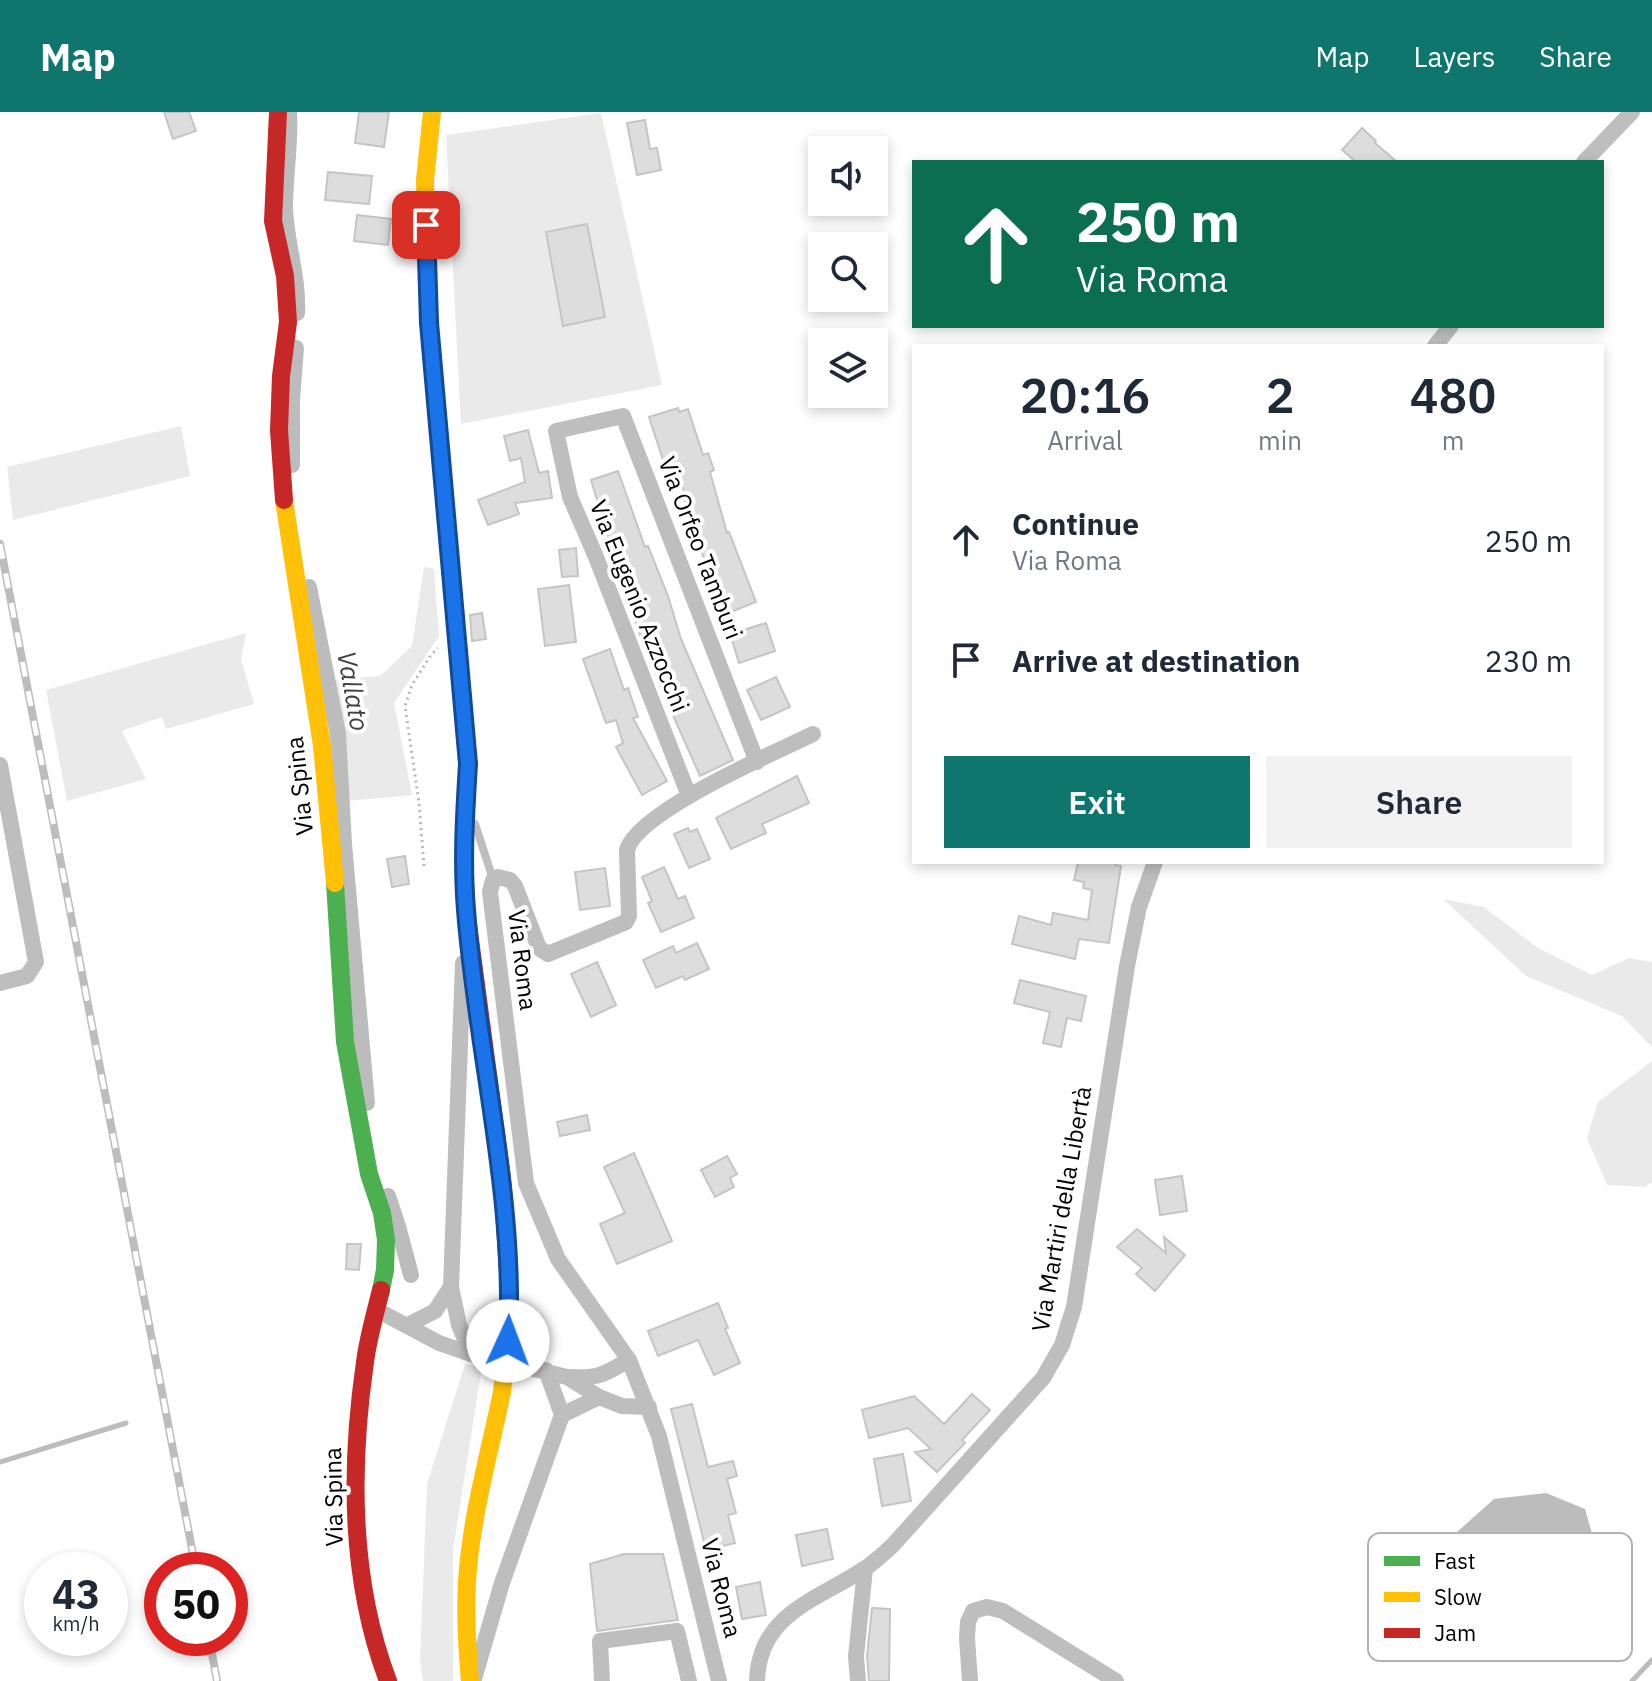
<!DOCTYPE html>
<meta charset="utf-8">
<style>
:root{--surface:#fff;--page:#f2f2f3;--text:#1f2937;--muted:#747a83;--accent:#0f766e}
body{margin:0;font-family:"IBM Plex Sans",sans-serif;background:var(--page);color:var(--text);height:100vh;display:flex;flex-direction:column;font-size:30px;white-space:nowrap}
*{box-sizing:border-box;margin:0}
p{font-size:26px;color:var(--muted)}
.icon{flex:none;width:44px;height:44px;fill:none;stroke:currentColor;stroke-width:2;stroke-linecap:round;stroke-linejoin:round}
.map{position:relative;flex:1;overflow:hidden}
.details{position:absolute;left:912px;top:232px;width:692px;height:520px;display:flex;flex-direction:column;background:var(--surface);border-radius:0px;box-shadow:0 4px 12px #0003}
.details>*{flex:none}
.banner{position:absolute;left:912px;top:48px;width:692px;height:168px;border-radius:0px;box-shadow:0 4px 12px #0003;background:#0b6e4f;color:#fff;overflow:hidden}
.buttons{position:absolute;left:808px;top:24px;display:grid;gap:16px}
.buttons a{display:grid;place-items:center;width:80px;height:80px;border-radius:0px;background:var(--surface);box-shadow:0 4px 12px #0003;font-size:40px}
.speed{position:absolute;left:24px;top:1440px;display:flex;gap:16px;font-size:40px;font-weight:700;text-align:center}
.speed>*{display:grid;place-content:center;width:104px;height:104px;border-radius:50%;background:var(--surface);box-shadow:0 4px 12px #0003;line-height:1}
.speed small{font-size:20px;font-weight:400}
.speed .limit{border:12px solid #d22;background:#fff;color:#111}
.pin{position:absolute;display:grid;place-items:center;width:68px;height:68px;color:#fff;margin:-34px;border-radius:16px;box-shadow:0 4px 12px #0006}
.me{position:absolute;width:88px;margin:-44px;rotate:2deg;stroke-linejoin:round;filter:drop-shadow(0 0 6px #0008)}
.turn{display:flex;align-items:center;gap:28px;height:168px;padding:0 32px;font-size:36px}
.turn .icon{width:104px;height:104px;stroke-width:2.5}
.turn b{display:block;font-size:56px;line-height:68px}
.eta{display:flex;justify-content:space-evenly;align-items:center;height:136px;text-align:center}
.eta b{font-size:48px;font-weight:600;line-height:56px}
.cta{display:flex;gap:16px;margin-top:auto;padding:16px 32px}
.cta a{flex:1;height:92px;border-radius:0px;background:var(--accent);color:#fff;font-size:32px;font-weight:600;line-height:92px;text-align:center}
.cta a+a{background:var(--page);color:var(--text)}
ul{padding:0;list-style:none}
li{display:flex;align-items:center;gap:24px;height:120px;padding:0 32px}
li div{flex:1}
li b{display:block;font-size:30px}
li em{font-style:normal}
header{display:flex;align-items:center;gap:48px;box-sizing:border-box;height:112px;padding:0 40px;background:var(--accent);color:#fff}
header strong{font-size:38px}
nav{display:flex;gap:44px;margin-inline-start:auto;font-size:28px}
.map>svg:first-child{display:block}
.green{fill:#eaeaea}
.water{fill:#bcbcbc}
.lines{fill:none;stroke-linecap:round;stroke-linejoin:round}
.stream{stroke:#bcbcbc;stroke-width:5}
.canal{stroke:#bcbcbc;stroke-width:16}
.building{fill:#ddd;stroke:#c5c5c5;stroke-width:2}
.path{stroke:#b8b8b8;stroke-width:3;stroke-dasharray:2 4;stroke-linecap:butt}
.lane{stroke:#bebebe;stroke-width:8}
.street{stroke:#bebebe;stroke-width:16}
.fast{stroke:#4caf50;stroke-width:18}
.slow{stroke:#ffc107;stroke-width:18}
.jam{stroke:#c62828;stroke-width:18}
.rail-casing{stroke:#bdbdbd;stroke-width:8}
.rail{stroke:#fff;stroke-width:5;stroke-dasharray:15;stroke-linecap:butt}
.slow-bridge{stroke:#ffc107;stroke-width:18}
.route-casing{stroke:#114b97;stroke-width:20}
.route{stroke:#1a73e8;stroke-width:14}
.labels{text-anchor:middle;stroke-width:8;stroke-linejoin:round;paint-order:stroke}
.street-label{font-size:24px;fill:#000;stroke:#fff}
.water-label{font-size:26px;font-style:italic;fill:#414141;stroke:#fff}
.key{fill:#fff;stroke:#b2b2b2;stroke-width:2}
.key-label{font-size:22px;fill:#000}
</style>
<header>
<strong>Map</strong>
<nav><a>Map</a><a>Layers</a><a>Share</a></nav>
</header>
<div class="map">
<svg width="1652" height="1569" viewBox="0 0 1652 1569">
<rect width="100%" height="100%" fill="#fff"/>
<!-- green -->
<g class="green">
<polygon points="601,1 662,273 461,312 446,23"/>
<polygon points="181,314 190,364 13,408 7,355"/>
<polygon points="424,455 434,457 439,524 394,591 412,683 348,689 332,695 317,573 340,567 380,564 412,534"/>
<polygon points="246,521 241,547 254,592 166,617 162,605 122,619 146,667 67,689 46,578"/>
<polygon points="1443,787 1484,795 1538,836 1592,863 1629,846 1652,850 1652,935 1622,904 1526,864"/>
<polygon points="1652,949 1652,1070 1645,1075 1607,1073 1587,1026 1598,990"/>
<polygon points="465,1252 482,1255 453,1438 453,1569 423,1569 420,1549 427,1372"/>
</g>
<!-- water -->
<polygon class="water" points="1546,1381 1585,1397 1597,1439 1575,1458 1538,1470 1495,1502 1459,1519 1443,1501 1433,1467 1448,1428 1494,1387"/>
<g class="lines">
<!-- stream -->
<g class="stream">
<polyline points="0,1350 126,1311"/>
<polyline points="1632,1569 1652,1548"/>
</g>
<!-- canal -->
<g class="canal">
<path d="M289 0C291 32 285 63 285 95 286 131 299 165 297 201"/>
<polyline points="292,353 292,288 296,236"/>
<polyline points="309,475 338,622 344,732 367,991"/>
<polyline points="388,1084 398,1114 411,1163"/>
</g>
</g>
<!-- building -->
<g class="building">
<polygon points="164,0 189,0 196,19 173,27"/>
<polygon points="359,0 389,0 384,35 355,31"/>
<polygon points="645,8 650,37 657,36 661,58 637,63 627,11"/>
<polygon points="1362,16 1376,29 1375,31 1397,50 1356,50 1342,38"/>
<polygon points="328,60 372,64 369,92 325,88"/>
<polygon points="357,103 391,107 388,133 354,129"/>
<polygon points="587,112 605,205 563,214 546,120"/>
<polygon points="678,296 679,300 688,297 703,343 708,341 714,358 710,360 727,421 729,420 756,490 726,502 691,414 684,386 686,386 674,348 664,351 649,305"/>
<polygon points="528,318 539,361 548,359 552,386 515,391 519,402 488,413 478,388 525,370 521,346 510,349 504,324"/>
<polygon points="618,359 645,435 648,434 668,484 681,527 733,648 700,664 663,581 642,522 640,523 617,453 624,450 616,428 610,430 591,368"/>
<polygon points="576,436 578,464 562,465 559,438"/>
<polygon points="569,473 576,530 545,534 538,477"/>
<polygon points="482,501 486,527 472,529 470,503"/>
<polygon points="766,511 775,539 739,551 730,522"/>
<polygon points="610,537 624,578 628,576 638,605 633,606 667,669 642,683 616,635 623,631 616,608 606,611 583,547"/>
<polygon points="776,565 790,595 761,608 747,578"/>
<polygon points="797,664 809,691 762,712 766,721 731,737 716,706"/>
<polygon points="688,716 690,720 697,717 710,747 689,756 674,722"/>
<polygon points="405,744 409,772 392,775 387,747"/>
<polygon points="1078,750 1116,750 1115,753 1121,754 1109,831 1079,827 1075,847 1012,832 1019,804 1051,813 1053,801 1088,808 1092,778 1083,776 1084,770 1074,768"/>
<polygon points="664,755 678,787 685,784 694,806 661,820 648,791 652,789 642,765"/>
<polygon points="605,756 610,794 580,798 575,760"/>
<polygon points="697,831 709,857 685,868 683,864 656,876 643,848 673,834 676,841"/>
<polygon points="597,850 616,893 591,905 571,862"/>
<polygon points="1020,868 1086,884 1081,909 1067,906 1061,935 1043,931 1050,900 1014,891"/>
<polygon points="587,1003 590,1018 560,1024 557,1010"/>
<polygon points="634,1041 672,1129 617,1152 600,1112 625,1101 604,1055"/>
<polygon points="727,1044 737,1062 730,1066 734,1075 715,1085 701,1058"/>
<polygon points="1182,1064 1187,1099 1160,1103 1155,1068"/>
<polygon points="1137,1117 1166,1141 1164,1125 1185,1143 1155,1179 1136,1162 1142,1156 1117,1135"/>
<polygon points="347,1132 361,1132 359,1158 346,1157"/>
<polygon points="718,1191 728,1216 725,1217 740,1251 714,1263 698,1228 658,1244 648,1219"/>
<polygon points="972,1282 990,1298 962,1328 965,1331 937,1360 915,1340 931,1337 908,1316 869,1326 862,1298 914,1284 944,1312"/>
<polygon points="692,1292 708,1355 733,1349 737,1364 727,1367 736,1401 728,1403 735,1431 706,1438 671,1297"/>
<polygon points="903,1342 911,1389 882,1394 874,1347"/>
<polygon points="827,1417 833,1447 802,1454 796,1423"/>
<polygon points="624,1442 663,1442 678,1508 597,1519 590,1452"/>
<polygon points="760,1470 766,1503 742,1507 736,1475"/>
<polygon points="872,1496 890,1497 889,1569 869,1569 867,1544"/>
</g>
<g class="lines">
<!-- path -->
<polyline class="path" points="424,754 419,691 405,594 412,573 431,543 438,536"/>
<!-- lane -->
<polyline class="lane" points="475,712 493,767"/>
<!-- street -->
<g class="street">
<polyline points="1584,50 1632,0"/>
<polyline points="1435,234 1451,214"/>
<polyline points="0,653 36,850 27,864 0,871"/>
<polyline points="689,684 596,445 570,385 556,319 623,304 757,650"/>
<polyline points="463,851 451,1175 459,1213 471,1242"/>
<polyline points="377,1198 439,1231 471,1242 567,1265 599,1285 622,1294 649,1295"/>
<polyline points="408,1213 435,1199 451,1175"/>
<path d="M572 1265C599 1267 606 1261 629 1248"/>
<polyline points="562,1303 599,1285"/>
<polyline points="474,1567 502,1471 562,1303 546,1258"/>
<polyline points="602,1569 600,1529 677,1519 689,1569"/>
<path d="M719 1569 659 1324 629 1248 558 1147 526 1071 490 780 493 768 498 765 510 768 515 774 539 836 548 842 626 810 629 804 627 738C637 700 774 641 813 622"/>
<path d="M757 1569C759 1501 818 1488 864 1457 874 1451 884 1441 893 1433L1043 1266 1062 1233 1074 1195 1127 854 1139 795 1155 750"/>
<polyline points="858,1569 856,1544 865,1457"/>
<polyline points="970,1569 967,1526 968,1510 973,1499 987,1495 1003,1499 1116,1569"/>
</g>
<!-- fast -->
<polyline class="fast" points="335,771 345,930 369,1062 382,1101 386,1128 385,1158 381,1178"/>
<!-- slow -->
<g class="slow">
<polyline points="432,0 425,68 429,211 458,539"/>
<polyline points="284,388 322,634 335,771"/>
<path d="M470 1569C467 1536 465 1503 467 1470 471 1405 489 1343 502 1280"/>
</g>
<!-- jam -->
<g class="jam">
<polyline points="278,0 273,109 285,164 288,210 281,264 279,318 284,388"/>
<polyline points="458,539 468,652 464,743 466,798 502,1067 509,1175 508,1229"/>
<path d="M381 1178C375 1202 368 1226 365 1250 350 1354 350 1469 388 1569"/>
</g>
<defs>
<g id="rail">
<polyline points="0,432 196,1458"/>
<polyline points="209,1526 217,1569"/>
</g>
</defs>
<!-- rail casing -->
<use href="#rail" class="rail-casing"/>
<!-- rail -->
<use href="#rail" class="rail"/>
<!-- slow-bridge -->
<polyline class="slow-bridge" points="502,1280 508,1229"/>
</g>
<g class="lines">
<defs>
<path id="route" d="M426 113 429 211 468 652C465 700 462 750 466 798 477 942 516 1084 508 1229"/>
</defs>
<!-- route casing -->
<use href="#route" class="route-casing"/>
<!-- route -->
<use href="#route" class="route"/>
</g>
<g class="labels">
<!-- street labels -->
<g class="street-label">
<text transform="translate(700 436) rotate(69)" y="8">Via Orfeo Tamburi</text>
<text transform="translate(639 494) rotate(68)" y="8">Via Eugenio Azzocchi</text>
<text transform="translate(300 674) rotate(-96)" y="8">Via Spina</text>
<text transform="translate(522 848) rotate(83)" y="8">Via Roma</text>
<text transform="translate(1062 1097) rotate(-80)" y="8">Via Martiri della Libertà</text>
<text transform="translate(334 1385) rotate(-91)" y="8">Via Spina</text>
<text transform="translate(721 1476) rotate(76)" y="8">Via Roma</text>
</g>
<!-- water labels -->
<g class="water-label">
<text transform="translate(353 579) rotate(80)" y="9">Vallato</text>
</g>
</g>
<!-- legend -->
<rect x="1368" y="1421" width="264" height="128" rx="12" class="key"/>
<rect x="1384" y="1444" width="36" height="10" fill="#4caf50"/>
<rect x="1384" y="1480" width="36" height="10" fill="#ffc107"/>
<rect x="1384" y="1516" width="36" height="10" fill="#c62828"/>
<g class="key-label">
<text x="1434" y="1457">Fast</text>
<text x="1434" y="1493">Slow</text>
<text x="1434" y="1529">Jam</text>
</g>
</svg>
<div class="buttons">
<a><svg class="icon" aria-label="sound" viewBox="0 0 24 24"><path d="M4 9h4l5-4v14l-5-4H4zM17 9q2 3 0 6"/></svg></a>
<a><svg class="icon" aria-label="search" viewBox="0 0 24 24"><circle cx="10" cy="10" r="6"/><path d="M15 15l6 6"/></svg></a>
<a><svg class="icon" aria-label="layers" viewBox="0 0 24 24"><path d="M12 4l9 5-9 5-9-5zM3 14l9 5 9-5"/></svg></a>
</div>
<div class="speed"><div>43<small>km/h</small></div><div class="limit">50</div></div>
<div class="pin" style="left:426px;top:113px;background:#d93025"><svg class="icon" aria-label="arrive" viewBox="0 0 24 24"><path d="M6 21V4h12l-3 4 3 4H6"/></svg></div>
<svg class="me" style="left:508px;top:1229px" viewBox="-20 -20 40 40"><circle r="19" fill="#fff"/><path d="M0-13L10 11 0 6-10 11z" fill="#1a73e8"/></svg>
<div class="banner">
<div class="turn"><svg class="icon" aria-label="ahead" viewBox="0 0 24 24"><path d="M12 20V5M6 11l6-6 6 6"/></svg><div><b>250 m</b>Via Roma</div></div>
</div>
<section class="details">
<div class="eta">
<div><b>20:16</b><p>Arrival</p></div>
<div><b>2</b><p>min</p></div>
<div><b>480</b><p>m</p></div>
</div>
<ul>
<li><svg class="icon" aria-label="ahead" viewBox="0 0 24 24"><path d="M12 20V5M6 11l6-6 6 6"/></svg><div><b>Continue</b><p>Via Roma</p></div><em>250 m</em></li>
<li><svg class="icon" aria-label="arrive" viewBox="0 0 24 24"><path d="M6 21V4h12l-3 4 3 4H6"/></svg><div><b>Arrive at destination</b></div><em>230 m</em></li>
</ul>
<div class="cta"><a>Exit</a><a>Share</a></div>
</section>
</div>
